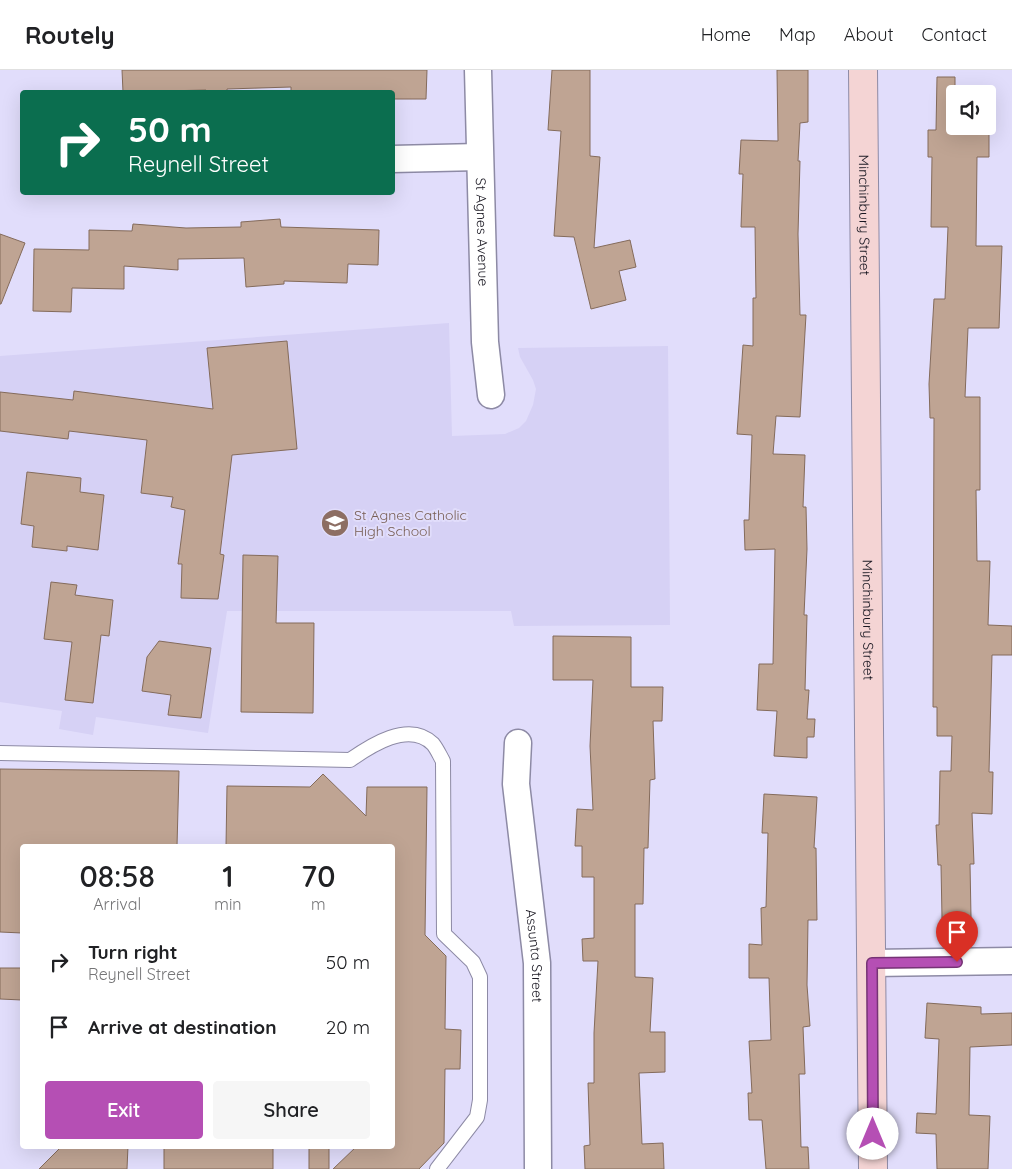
<!DOCTYPE html>
<style>
:root{--surface:#fff;--page:#f6f6f6;--text:#202124;--muted:#757577;--line:#e0e0e0;--accent:#b54fb4}
body{margin:0;font-family:Quicksand,sans-serif;background:var(--page);color:var(--text);height:100vh;display:flex;flex-direction:column;font-size:19px;white-space:nowrap}
*{box-sizing:border-box;margin:0}
p{font-size:16px;color:var(--muted)}
.icon{flex:none;width:28px;height:28px;fill:none;stroke:currentColor;stroke-width:2;stroke-linecap:round;stroke-linejoin:round}
.map{position:relative;flex:1;overflow:hidden}
.panel{position:absolute;left:20px;top:774px;width:375px;height:305px;display:flex;flex-direction:column;background:var(--surface);border-radius:5px;box-shadow:0 5px 20px #0002}
.panel>*{flex:none}
.top-card{position:absolute;left:20px;top:20px;width:375px;height:105px;border-radius:5px;box-shadow:0 5px 20px #0002;background:#0b6e4f;color:#fff;overflow:hidden}
.tools{position:absolute;left:946px;top:15px;display:grid;gap:10px}
.tools a{display:grid;place-items:center;width:50px;height:50px;border-radius:5px;background:var(--surface);box-shadow:0 5px 20px #0002;font-size:25px}
.pin{position:absolute;display:grid;place-items:center;width:42px;height:42px;color:#fff;margin:-51px -21px;border-radius:50% 50% 50% 0;rotate:-45deg;box-shadow:0 0 5px #0007}
.pin .icon{rotate:45deg}
.me{position:absolute;width:55px;margin:-28px;rotate:0deg;stroke-linejoin:round;filter:drop-shadow(0 0 4px #0008)}
.turn{display:flex;align-items:center;gap:18px;height:105px;padding:0 25px;font-size:22px}
.turn .icon{width:65px;height:65px;stroke-width:2.5}
.turn b{display:block;font-size:35px;line-height:42px}
.eta{display:flex;justify-content:space-evenly;align-items:center;height:85px;text-align:center}
.eta b{font-size:30px;font-weight:600;line-height:35px}
.primary-button{display:flex;gap:10px;margin-top:auto;padding:10px 25px}
.primary-button a{flex:1;height:58px;border-radius:5px;background:var(--accent);color:#fff;font-size:20px;font-weight:600;line-height:58px;text-align:center}
.primary-button a+a{background:var(--page);color:var(--text)}
ul{padding:0;list-style:none}
li{display:flex;align-items:center;gap:15px;height:65px;padding:0 25px}
li div{flex:1}
li b{display:block;font-size:19px}
li em{font-style:normal}
header{display:flex;align-items:center;gap:30px;box-sizing:border-box;height:70px;padding:0 25px;background:var(--surface);border-bottom:1px solid var(--line)}
header strong{font-size:24px}
nav{display:flex;gap:28px;margin-inline-start:auto;font-size:18px}
.map>svg:first-child{display:block}
.built{fill:#d6d1f5}
.building{fill:#bfa493;stroke:#846b5b}
.lines{fill:none;stroke-linecap:round;stroke-linejoin:round}
.lane-casing{stroke:#8d8aa5;stroke-width:16}
.street-casing{stroke:#8d8aa5;stroke-width:29}
.secondary-casing{stroke:#8d8aa5;stroke-width:30}
.lane{stroke:#fff;stroke-width:14}
.street{stroke:#fff;stroke-width:26}
.secondary{stroke:#f4d4d4;stroke-width:28}
.route-casing{stroke:#763375;stroke-width:12}
.route{stroke:#b54fb4;stroke-width:9}
.labels{text-anchor:middle;stroke-width:4;stroke-linejoin:round;paint-order:stroke}
.street-label{font-size:14px;fill:#1a1822;stroke:#e1ddfb}
.education-label{font-size:14px;fill:#785e54;stroke:#e1ddfb;text-anchor:start}
</style>
<header>
<strong>Routely</strong>
<nav><a>Home</a><a>Map</a><a>About</a><a>Contact</a></nav>
</header>
<div class="map">
<svg width="1012" height="1099" viewBox="0 0 1012 1099">
<rect width="100%" height="100%" fill="#e1ddfb"/>
<!-- built -->
<polygon class="built" points="449,253 452,366 505,364 519,358 526,351 533,335 536,319 533,310 520,287 518,278 668,276 670,555 514,556 511,541 227,541 208,663 96,647 93,665 59,659 62,641 0,632 0,286"/>
<!-- building -->
<g class="building">
<polygon points="122,0 427,0 426,29 394,29 394,22 291,22 291,17 227,19 227,22 206,22 206,20 123,22"/>
<polygon points="552,0 590,0 590,86 600,87 594,178 630,170 636,197 619,201 626,230 591,239 574,167 554,166 561,61 548,60"/>
<polygon points="777,0 808,0 808,52 800,53 798,91 800,91 798,164 800,245 806,245 800,347 776,346 773,384 805,385 803,437 806,437 807,479 804,545 807,545 805,620 809,620 807,649 815,649 814,667 807,667 807,688 774,686 777,641 757,640 759,594 773,594 775,479 745,480 744,450 749,450 752,365 737,364 743,275 753,276 753,228 756,228 755,157 741,157 743,104 739,104 741,70 778,71"/>
<polygon points="937,7 955,7 955,60 989,59 989,87 977,87 976,176 1002,176 999,258 968,258 965,327 980,327 980,420 976,420 977,491 990,491 988,555 1012,556 1012,585 992,585 989,702 993,702 992,744 972,743 974,794 970,794 971,847 942,848 941,795 938,795 936,755 939,755 940,701 951,701 952,666 937,666 937,637 933,637 934,348 930,348 929,314 934,229 945,229 948,157 931,157 932,87 928,87 928,60 936,60"/>
<polygon points="280,149 281,157 379,160 378,195 348,194 347,213 284,211 284,214 246,217 244,188 178,189 178,200 124,196 124,219 72,218 71,242 33,241 34,179 89,180 89,160 132,161 133,154 186,158 241,157 241,152"/>
<polygon points="0,164 25,173 1,234 0,234"/>
<polygon points="287,271 297,379 232,385 220,484 224,485 218,529 181,528 182,494 178,494 185,440 171,437 173,427 141,423 147,370 69,361 68,369 0,361 0,322 73,330 74,321 213,339 207,278"/>
<polygon points="27,402 81,408 80,422 104,425 98,480 67,476 67,481 32,477 34,456 21,454"/>
<polygon points="243,485 278,486 276,553 314,553 313,643 241,642"/>
<polygon points="51,512 77,515 75,525 113,530 109,566 101,565 93,633 65,630 72,572 44,569"/>
<polygon points="553,566 631,567 631,617 663,617 662,651 653,651 655,709 650,710 648,778 644,778 643,834 635,834 635,907 653,908 650,962 665,962 665,1002 639,1003 642,1074 663,1073 664,1099 585,1099 584,1076 590,1075 588,1013 594,1013 594,963 598,891 583,891 582,869 594,868 594,807 582,807 582,776 575,776 577,739 593,740 590,676 593,610 553,610"/>
<polygon points="159,571 211,578 201,648 168,645 171,625 142,621 147,587"/>
<polygon points="0,699 179,701 177,776 22,776 22,863 0,862"/>
<polygon points="323,704 366,746 367,717 427,717 425,865 446,886 445,959 461,960 460,999 445,999 444,1073 419,1099 333,1099 357,1076 392,1076 392,776 226,776 227,716 310,717"/>
<polygon points="764,724 817,727 814,778 816,778 817,850 808,850 807,915 810,956 803,957 805,1004 799,1004 801,1077 808,1077 809,1099 766,1099 762,1050 749,1050 748,1023 752,1023 749,971 771,970 769,908 749,908 749,874 762,875 761,838 766,837 768,763 762,763"/>
<polygon points="0,898 22,898 22,930 0,929"/>
<polygon points="927,933 981,937 981,944 1012,943 1012,975 970,977 969,1045 990,1046 988,1099 937,1099 936,1064 916,1063 917,1043 936,1044 939,969 925,968"/>
<polygon points="62,1076 128,1076 127,1099 39,1099"/>
<rect x="164" y="1076" width="109" height="23"/>
<rect x="309" y="1076" width="20" height="23"/>
</g>
<g class="lines">
<defs>
<path id="lane" d="M0 683 350 690C370 676 409 650 433 674 437 679 440 686 443 691L444 864 473 892 480 907V1030L477 1047 437 1099"/>
<g id="street">
<path id="s1" d="M478 0 485 272 491 325"/>
<polyline points="392,89 479,87"/>
<path id="s2" d="M518 673 516 714 537 893 538 1099"/>
<polyline points="872,893 1012,891"/>
</g>
<g id="secondary">
<path id="s3" d="M863 0 873 1099"/>
</g>
</defs>
<!-- lane casing -->
<use href="#lane" class="lane-casing"/>
<!-- street casing -->
<use href="#street" class="street-casing"/>
<!-- secondary casing -->
<use href="#secondary" class="secondary-casing"/>
<!-- lane -->
<use href="#lane" class="lane"/>
<!-- street -->
<use href="#street" class="street"/>
<!-- secondary -->
<use href="#secondary" class="secondary"/>
</g>
<g class="lines">
<defs>
<polyline id="route" points="873,1064 872,893 957,892"/>
</defs>
<!-- route casing -->
<use href="#route" class="route-casing"/>
<!-- route -->
<use href="#route" class="route"/>
</g>
<!-- icons -->
<defs>
<symbol id="school-disc" viewBox="-11 -11 22 22"><circle r="9.5" fill="#8d6e63" stroke="#e1ddfb"/><path d="M0-5L7-2L0 1L-7-2ZM-4 1L0 2.5L4 1V4Q0 6-4 4Z" fill="#fff"/></symbol>
</defs>
<g fill-rule="evenodd">
<use href="#school-disc" x="319" y="437" width="32" height="32"/>
</g>
<g class="labels">
<!-- street labels -->
<g class="street-label">
<text dy="5" stroke="none"><textPath href="#s3" startOffset="145">Minchinbury Street</textPath></text>
<text dy="5" stroke="none"><textPath href="#s1" startOffset="162">St Agnes Avenue</textPath></text>
<text dy="5" stroke="none"><textPath href="#s3" startOffset="550">Minchinbury Street</textPath></text>
<text dy="5" stroke="none"><textPath href="#s2" startOffset="214">Assunta Street</textPath></text>
</g>
<!-- education labels -->
<g class="education-label">
<text x="354" y="450">St Agnes Catholic<tspan x="354" dy="16">High School</tspan></text>
</g>
</g>
</svg>
<div class="tools">
<a><svg class="icon" aria-label="sound" viewBox="0 0 24 24"><path d="M4 9h4l5-4v14l-5-4H4zM17 9q2 3 0 6"/></svg></a>
</div>
<div class="pin" style="left:957px;top:892px;background:#d93025"><svg class="icon" aria-label="arrive" viewBox="0 0 24 24"><path d="M6 21V4h12l-3 4 3 4H6"/></svg></div>
<svg class="me" style="left:873px;top:1064px" viewBox="-20 -20 40 40"><circle r="19" fill="#fff"/><path d="M0-13L10 11 0 6-10 11z" fill="#b54fb4"/></svg>
<div class="top-card">
<div class="turn"><svg class="icon" aria-label="right" viewBox="0 0 24 24"><path d="M7 20v-9h11M14 6l5 5-5 5"/></svg><div><b>50 m</b>Reynell Street</div></div>
</div>
<section class="panel">
<div class="eta">
<div><b>08:58</b><p>Arrival</p></div>
<div><b>1</b><p>min</p></div>
<div><b>70</b><p>m</p></div>
</div>
<ul>
<li><svg class="icon" aria-label="right" viewBox="0 0 24 24"><path d="M7 20v-9h11M14 6l5 5-5 5"/></svg><div><b>Turn right</b><p>Reynell Street</p></div><em>50 m</em></li>
<li><svg class="icon" aria-label="arrive" viewBox="0 0 24 24"><path d="M6 21V4h12l-3 4 3 4H6"/></svg><div><b>Arrive at destination</b></div><em>20 m</em></li>
</ul>
<div class="primary-button"><a>Exit</a><a>Share</a></div>
</section>
</div>
